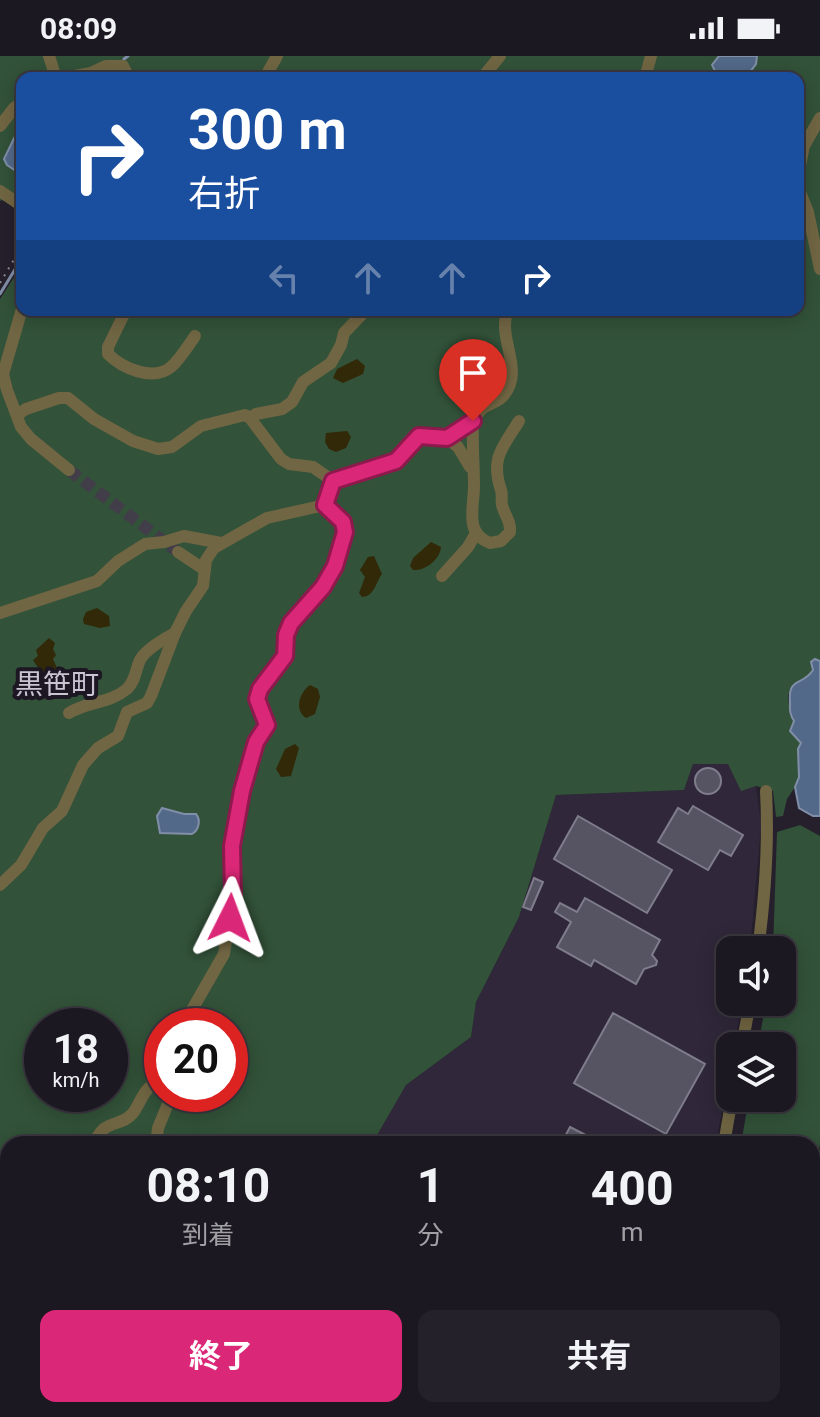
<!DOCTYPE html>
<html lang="ja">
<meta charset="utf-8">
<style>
:root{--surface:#1c1821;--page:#25212a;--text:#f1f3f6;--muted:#a0a0a5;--line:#3a373f;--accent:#db2777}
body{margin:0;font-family:Roboto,"Noto Sans JP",sans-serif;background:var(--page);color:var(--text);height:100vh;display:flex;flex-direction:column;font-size:30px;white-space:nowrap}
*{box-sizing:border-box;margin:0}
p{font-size:26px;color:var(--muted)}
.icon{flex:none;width:44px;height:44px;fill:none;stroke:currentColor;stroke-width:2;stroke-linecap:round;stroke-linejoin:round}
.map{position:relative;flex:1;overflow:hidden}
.sheet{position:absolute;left:0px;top:1080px;width:820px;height:282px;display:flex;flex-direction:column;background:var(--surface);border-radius:24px 24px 0 0;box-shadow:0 4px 20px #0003,0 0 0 2px var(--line)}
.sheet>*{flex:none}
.hud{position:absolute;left:16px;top:16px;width:788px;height:244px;border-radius:16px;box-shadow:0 4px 20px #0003,0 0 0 2px var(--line);background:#1a4fa0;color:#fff;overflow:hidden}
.tools{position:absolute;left:716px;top:880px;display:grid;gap:16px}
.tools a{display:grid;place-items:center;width:80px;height:80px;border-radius:16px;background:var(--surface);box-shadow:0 4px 20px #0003,0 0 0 2px var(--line);font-size:40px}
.speed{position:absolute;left:24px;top:952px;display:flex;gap:16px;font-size:40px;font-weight:700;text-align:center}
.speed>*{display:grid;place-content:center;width:104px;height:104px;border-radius:50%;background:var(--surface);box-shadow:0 4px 20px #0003,0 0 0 2px var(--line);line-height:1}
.speed small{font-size:20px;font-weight:400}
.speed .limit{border:12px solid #d22;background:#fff;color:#111}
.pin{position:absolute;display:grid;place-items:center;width:68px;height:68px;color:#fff;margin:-82px -34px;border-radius:50% 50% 50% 0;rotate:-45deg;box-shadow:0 0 8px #0007}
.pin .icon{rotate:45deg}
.me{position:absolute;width:88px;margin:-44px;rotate:3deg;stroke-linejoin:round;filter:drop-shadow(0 0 6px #0008)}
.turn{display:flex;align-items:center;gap:28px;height:168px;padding:0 40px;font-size:36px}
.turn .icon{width:104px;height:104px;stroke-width:2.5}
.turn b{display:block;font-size:56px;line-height:68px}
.lanes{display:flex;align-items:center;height:76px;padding:0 40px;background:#0003;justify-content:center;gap:40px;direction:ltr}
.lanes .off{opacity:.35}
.eta{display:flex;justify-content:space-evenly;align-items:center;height:136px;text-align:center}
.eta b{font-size:48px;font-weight:700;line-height:56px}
.button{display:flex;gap:16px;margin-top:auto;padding:16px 40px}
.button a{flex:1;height:92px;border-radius:16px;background:var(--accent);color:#fff;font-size:32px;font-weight:700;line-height:92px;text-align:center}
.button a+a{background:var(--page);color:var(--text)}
.status{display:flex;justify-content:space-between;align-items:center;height:56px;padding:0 40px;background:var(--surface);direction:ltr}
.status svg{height:22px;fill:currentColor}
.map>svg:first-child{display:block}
.built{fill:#30283a}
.green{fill:#325239;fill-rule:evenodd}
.sand{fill:#322908}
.water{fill:#536989;stroke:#808ea7;stroke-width:2}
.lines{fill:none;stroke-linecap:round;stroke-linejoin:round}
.stream{stroke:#808ea7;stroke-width:3}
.building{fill:#565462;stroke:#7f7d8c;stroke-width:2}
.minor-tunnel{stroke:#423e49;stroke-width:12;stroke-dasharray:12 6;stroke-linecap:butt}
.path{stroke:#8d8992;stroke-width:2;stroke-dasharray:2 6;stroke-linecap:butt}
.minor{stroke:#716643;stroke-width:12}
.route-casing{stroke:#8e194d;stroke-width:20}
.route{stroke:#db2777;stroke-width:14}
.labels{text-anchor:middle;stroke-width:8;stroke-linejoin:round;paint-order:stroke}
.quarter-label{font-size:28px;fill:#cac3d3;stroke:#1c1722}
</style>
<div class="status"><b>08:09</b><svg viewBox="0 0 49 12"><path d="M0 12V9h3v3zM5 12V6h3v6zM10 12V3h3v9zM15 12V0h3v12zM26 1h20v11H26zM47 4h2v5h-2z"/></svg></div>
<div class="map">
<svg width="820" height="1361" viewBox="0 0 820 1361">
<rect width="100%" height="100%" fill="#25202c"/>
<!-- built -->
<g class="built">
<polygon points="693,708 728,708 756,730 761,768 750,894 730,894 730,946 742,946 734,990 730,990 730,1009 716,1088 372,1088 406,1029 471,981 476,946 519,861 556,739 684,734"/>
<polygon points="253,1354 647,1354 644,1361 248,1361"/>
</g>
<!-- green -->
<g class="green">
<path d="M0 0H820V605L815 603 810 620 798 625 788 639 790 659 794 665 790 673 801 687 798 694 800 706 799 725 787 743 783 760 776 761 773 735 756 730 741 735 728 708H693L684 734 556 739 519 861 476 946 471 981 406 1029 372 1088H8V1354H253L248 1361H0V243L22 209V254H798V22H22V155L2 144 0 145ZM42 970H110V1038H42ZM162 970H230V1038H162Z"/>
<polygon points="800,769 820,780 820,1087 812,1142 812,1088 741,1088 749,1042 782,1042 782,990 758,990 766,946 782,946 782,894 773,894 777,776"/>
<polygon points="671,1354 761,1354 760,1361 668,1361"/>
</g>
<!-- sand -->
<g class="sand">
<polygon points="357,303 365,310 363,318 343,327 333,322 337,313"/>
<polygon points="347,375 351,381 346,392 336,396 329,393 325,386 326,377"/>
<path d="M431 486 441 491C440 503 426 515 413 514L410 510 413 502Z"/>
<path d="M374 500 382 518C376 526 374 541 362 541L359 537 365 521 360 514 368 501Z"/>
<polygon points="97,552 109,560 110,570 100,572 84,568 83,563 86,556"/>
<polygon points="49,582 55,587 53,593 56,599 53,603 57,612 43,619 33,604 38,600 36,594"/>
<path d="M310 629 318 633 320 641 315 658 306 662C294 654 299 637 310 629Z"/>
<polygon points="295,688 299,692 291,720 281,721 276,713 285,693"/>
</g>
<!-- water -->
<g class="water">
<path d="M719 0H757L756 8 746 21C733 24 717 23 712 9Z"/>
<polygon points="22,71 22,119 7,109 4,103 17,76"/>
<path d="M815 603 820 605V760H813L799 752 795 731 799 721 798 693 801 687 790 675 794 665C789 657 790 653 790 645 788 621 803 630 813 614L811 606Z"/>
<path d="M162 752 184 758H196C201 764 199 774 192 778L160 777 157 760Z"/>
<path d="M8 1185C8 1210 14 1290 0 1308V1198Z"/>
</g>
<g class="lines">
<!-- stream -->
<g class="stream">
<polyline points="124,3 128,0"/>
<polyline points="0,238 22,202"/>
</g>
</g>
<!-- building -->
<g class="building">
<circle cx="708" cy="725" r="13"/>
<polygon points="693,750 743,779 731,800 720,794 708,814 658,786 678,752 688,758"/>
<polygon points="578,760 672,814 647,857 554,803"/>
<polygon points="534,822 543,826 531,854 523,851"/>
<polygon points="585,842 660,884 652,899 657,905 656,909 644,913 636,928 594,904 591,910 557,891 571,866 555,856 560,847 577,856"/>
<polygon points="613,957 705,1008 666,1078 574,1027"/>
<polygon points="570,1071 603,1088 561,1088"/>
</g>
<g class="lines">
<!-- minor-tunnel -->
<polyline class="minor-tunnel" points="69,414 178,496"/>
<!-- path -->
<g class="path">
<polyline points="0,227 22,190"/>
<polyline points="812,1174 820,1142"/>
<polyline points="768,1361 769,1354"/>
</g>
<!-- minor -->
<g class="minor">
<polyline points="49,0 56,22"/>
<polyline points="64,22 91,17 106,10 123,10 129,22"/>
<polyline points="268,22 268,16 277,0"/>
<polyline points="482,22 500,0"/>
<polyline points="645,22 651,0"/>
<polyline points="0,70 14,52 22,46"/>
<polyline points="798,119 804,90 820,62"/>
<polyline points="798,131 808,156 820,213"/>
<polyline points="0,135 22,150"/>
<polyline points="22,253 3,318 7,334 21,371 31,383 69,414"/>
<path d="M126 254 108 291V298C122 312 153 326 171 311 180 303 188 290 195 280"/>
<polyline points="17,359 26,353 59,342 68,342 94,363 133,385 158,393 172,391 201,370 245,359 250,362 281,403 289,408 313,411 333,425"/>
<polyline points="250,362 256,358 282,353 292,346 303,326 331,307 341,289 344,277 366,254"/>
<path d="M473 365C472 387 474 409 474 430 474 452 464 477 490 487L501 485 510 476C511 465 506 462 503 452 500 446 503 440 501 434 490 402 503 391 519 365"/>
<polyline points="447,382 458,391 470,411"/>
<polyline points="178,496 205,514"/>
<polyline points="442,520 468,491 476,477"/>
<polyline points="0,557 97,525 118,505 145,488 164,486 184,480 221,487"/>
<path d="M69 657C88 645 109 648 127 633 136 624 135 615 140 604 145 594 165 582 175 577"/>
<polyline points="0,829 21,809 43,772 62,755 83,709 98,692 118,680 127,656 147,647 151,640 175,577 186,555 203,530 206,504 214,492 267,462 325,449"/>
<path d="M758 894C765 841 769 789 766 735"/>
<path d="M189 970 193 952 224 898 233 841 232 790 242 735 256 686 267 669 257 643 260 633 285 600 286 579 291 567 323 531 335 510 345 476 343 466 325 449 333 425 396 405 419 380C440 381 453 380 471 366 476 362 478 356 483 352 490 347 499 346 504 339 525 313 496 281 508 254"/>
<polyline points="742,990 750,946"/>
<path d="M93 1088C96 1084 100 1075 105 1072 114 1066 125 1067 133 1057 143 1043 143 1030 162 1025"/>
<polyline points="156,1088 158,1072 172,1038"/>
<polyline points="724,1088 732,1042"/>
<polyline points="0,1358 8,1359 19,1354"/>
<polyline points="45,1361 52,1354"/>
<polyline points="654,1361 656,1354"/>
</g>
</g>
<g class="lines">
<defs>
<polyline id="route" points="230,862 233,841 232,790 242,735 256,686 267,669 257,643 260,633 285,600 286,579 291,567 323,531 335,510 345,476 343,466 325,449 333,425 396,405 419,380 447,382 473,365"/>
</defs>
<!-- route casing -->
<use href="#route" class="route-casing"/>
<!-- route -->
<use href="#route" class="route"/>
</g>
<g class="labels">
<!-- quarter labels -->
<g class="quarter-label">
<text x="57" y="638">黒笹町</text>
</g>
</g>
</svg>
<div class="tools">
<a><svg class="icon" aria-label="sound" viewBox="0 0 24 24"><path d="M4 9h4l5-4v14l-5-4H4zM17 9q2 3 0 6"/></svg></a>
<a><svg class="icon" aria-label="layers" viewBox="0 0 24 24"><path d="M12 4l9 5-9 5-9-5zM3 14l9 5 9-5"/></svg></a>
</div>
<div class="speed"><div>18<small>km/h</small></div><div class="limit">20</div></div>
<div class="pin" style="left:473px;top:365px;background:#d93025"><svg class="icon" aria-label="arrive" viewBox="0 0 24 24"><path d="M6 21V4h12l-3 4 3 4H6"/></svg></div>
<svg class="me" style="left:230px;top:862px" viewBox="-20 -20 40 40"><path d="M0-17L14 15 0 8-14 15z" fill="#db2777" stroke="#fff" stroke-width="4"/></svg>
<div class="hud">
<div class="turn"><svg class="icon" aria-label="right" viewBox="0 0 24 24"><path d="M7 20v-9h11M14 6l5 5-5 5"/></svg><div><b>300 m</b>右折</div></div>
<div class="lanes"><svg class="icon off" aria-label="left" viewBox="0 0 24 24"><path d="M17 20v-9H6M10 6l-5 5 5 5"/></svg><svg class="icon off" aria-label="ahead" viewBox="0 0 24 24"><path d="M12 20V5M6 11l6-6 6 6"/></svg><svg class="icon off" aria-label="ahead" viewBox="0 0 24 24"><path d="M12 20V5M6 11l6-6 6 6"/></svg><svg class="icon" aria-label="right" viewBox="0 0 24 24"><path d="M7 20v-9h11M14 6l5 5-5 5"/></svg></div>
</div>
<section class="sheet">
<div class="eta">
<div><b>08:10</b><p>到着</p></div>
<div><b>1</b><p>分</p></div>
<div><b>400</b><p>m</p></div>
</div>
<div class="button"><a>終了</a><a>共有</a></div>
</section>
</div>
